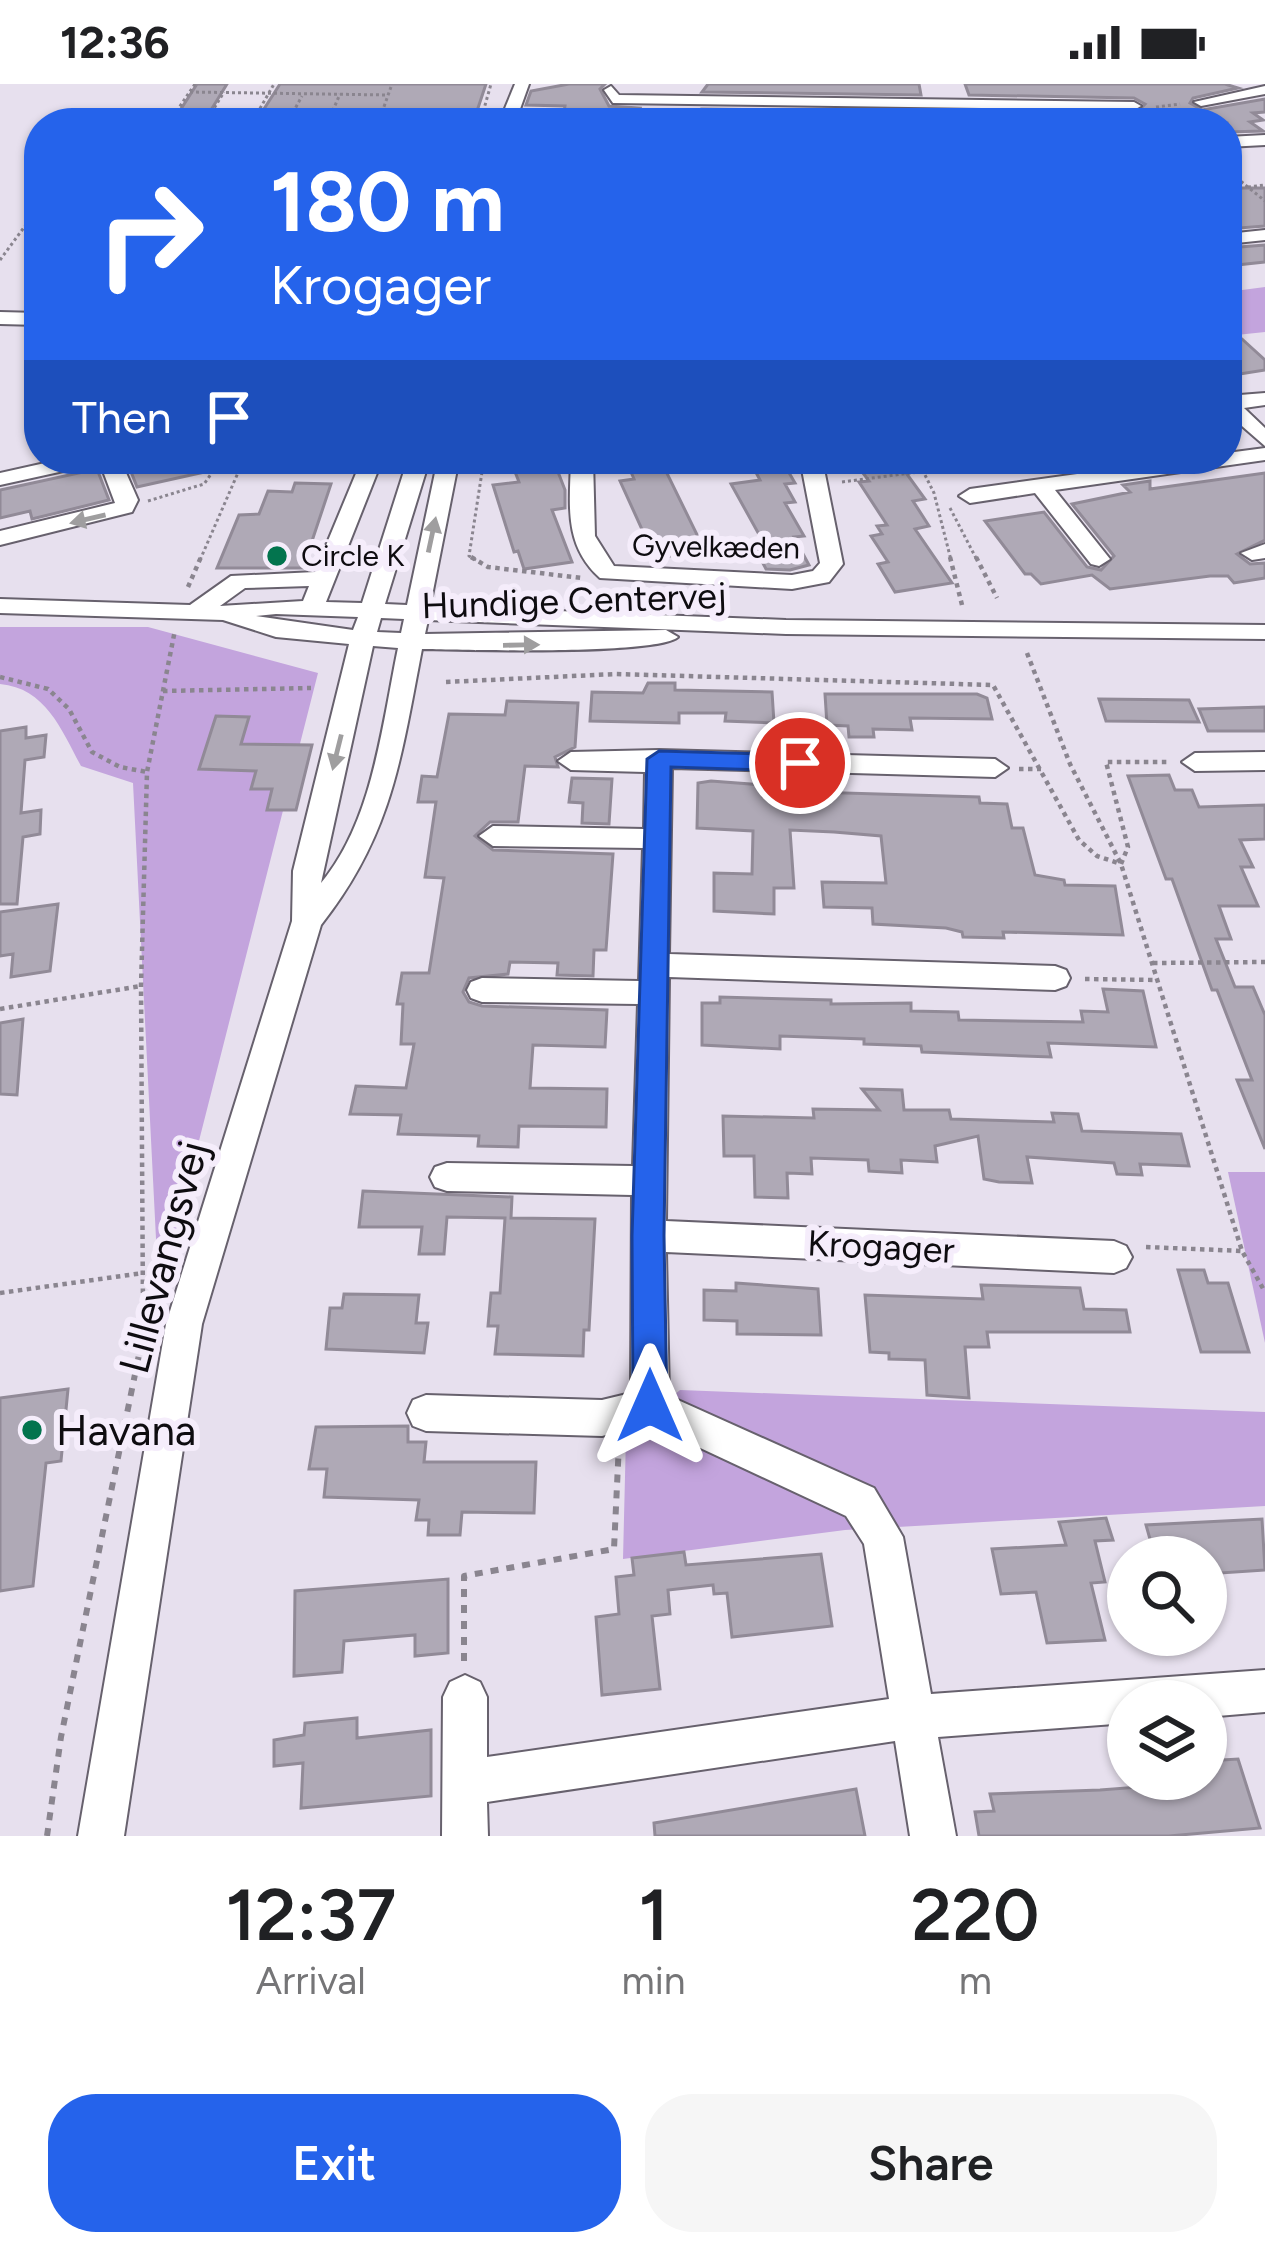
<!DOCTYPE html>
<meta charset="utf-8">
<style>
:root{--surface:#fff;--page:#f6f6f6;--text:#202124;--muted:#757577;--accent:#2563eb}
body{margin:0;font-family:Figtree,sans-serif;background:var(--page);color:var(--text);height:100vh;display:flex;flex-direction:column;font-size:45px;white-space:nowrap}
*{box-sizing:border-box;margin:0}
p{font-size:39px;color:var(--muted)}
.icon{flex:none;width:66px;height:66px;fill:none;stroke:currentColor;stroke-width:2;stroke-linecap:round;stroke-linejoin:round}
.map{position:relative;height:1752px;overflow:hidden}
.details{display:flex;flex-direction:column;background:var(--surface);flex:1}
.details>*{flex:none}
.top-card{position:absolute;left:24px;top:24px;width:1218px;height:366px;border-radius:48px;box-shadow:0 3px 9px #0004;background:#2563eb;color:#fff;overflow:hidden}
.controls{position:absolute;left:1107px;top:1452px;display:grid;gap:24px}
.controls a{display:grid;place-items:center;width:120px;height:120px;border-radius:50%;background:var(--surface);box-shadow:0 3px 9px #0004;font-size:60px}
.pin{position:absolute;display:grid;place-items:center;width:102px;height:102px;color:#fff;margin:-51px;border:6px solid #fff;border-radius:50%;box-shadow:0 3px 12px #0007}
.me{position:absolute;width:132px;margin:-66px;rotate:0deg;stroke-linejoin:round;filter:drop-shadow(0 0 9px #0008)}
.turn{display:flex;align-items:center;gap:42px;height:252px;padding:0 48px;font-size:54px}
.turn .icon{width:156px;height:156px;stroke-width:2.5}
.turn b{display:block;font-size:84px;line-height:102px}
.then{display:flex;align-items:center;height:114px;padding:0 48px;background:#0003;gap:24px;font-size:45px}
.eta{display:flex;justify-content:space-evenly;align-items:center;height:204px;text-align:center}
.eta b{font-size:72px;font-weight:600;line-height:84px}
.action{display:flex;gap:24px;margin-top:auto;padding:24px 48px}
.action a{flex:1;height:138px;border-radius:48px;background:var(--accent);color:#fff;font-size:48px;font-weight:600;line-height:138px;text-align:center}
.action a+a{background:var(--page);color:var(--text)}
.status{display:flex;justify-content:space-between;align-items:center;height:84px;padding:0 60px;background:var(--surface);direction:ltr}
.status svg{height:33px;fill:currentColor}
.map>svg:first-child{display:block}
.green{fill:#c3a4dd}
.building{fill:#afa9b6;stroke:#918a97;stroke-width:3}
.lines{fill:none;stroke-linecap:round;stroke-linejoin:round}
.minor-casing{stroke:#67616d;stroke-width:4}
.path-far2{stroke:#8a858f;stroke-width:3;stroke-dasharray:3 3;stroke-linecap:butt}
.path-far1{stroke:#8a858f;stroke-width:4.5;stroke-dasharray:4.5 4.5;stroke-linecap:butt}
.path{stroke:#8a858f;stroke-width:6;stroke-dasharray:8 8;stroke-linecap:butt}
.minor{fill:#fff;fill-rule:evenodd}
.oneway{fill:#9f9e9f}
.route{fill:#2563eb;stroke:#184099;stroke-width:3}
.poi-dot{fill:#03744e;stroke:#f5edfb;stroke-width:4.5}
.labels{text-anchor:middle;stroke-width:12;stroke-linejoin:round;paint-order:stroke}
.far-street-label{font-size:30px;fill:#0e0c10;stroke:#f5edfb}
.far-poi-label{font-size:30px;fill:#0e0c10;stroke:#f5edfb;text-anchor:start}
.street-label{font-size:36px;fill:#0e0c10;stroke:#f5edfb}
.near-street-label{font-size:42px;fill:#0e0c10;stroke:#f5edfb}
.near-poi-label{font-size:42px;fill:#0e0c10;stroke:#f5edfb;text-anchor:start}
</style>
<div class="status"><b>12:36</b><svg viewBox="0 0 49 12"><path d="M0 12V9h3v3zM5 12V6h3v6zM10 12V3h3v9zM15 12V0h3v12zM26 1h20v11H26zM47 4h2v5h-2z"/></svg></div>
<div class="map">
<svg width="1265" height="1752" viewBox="0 0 1265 1752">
<rect width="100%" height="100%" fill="#e7e0ee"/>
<!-- green -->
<g class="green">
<polygon points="1265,203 1265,248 1227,252 1227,208"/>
<path d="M0 543H148L318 589 159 1214 133 699 81 682C62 647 46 604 0 600Z"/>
<polygon points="1228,1088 1265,1088 1265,1259"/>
<polygon points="680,1306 1265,1328 1265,1422 845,1446 623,1475 626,1352"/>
</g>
<!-- building -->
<g class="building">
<polygon points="197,0 227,0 203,39 172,39"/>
<polygon points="280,0 486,0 473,39 255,39"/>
<polygon points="569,0 605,0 600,5 609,22 640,24 636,33 625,32 624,39 562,39 565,22 526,21 531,7"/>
<polygon points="708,0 919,0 921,11 702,8"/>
<polygon points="965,0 1225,0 1238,4 1193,14 1190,19 1202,26 1265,15 1265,28 1253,29 1263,36 1250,38 1263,47 1227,48 1227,39 977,39 974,28 1134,31 1145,20 1134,14 969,11"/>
<polygon points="702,25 925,28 927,38 752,39 703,36"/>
<polygon points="1227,104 1265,104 1265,142 1227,145"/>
<polygon points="1265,161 1265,178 1227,182 1227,164"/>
<polygon points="1242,255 1265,276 1265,286 1227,292 1227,257"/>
<polygon points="126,375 217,375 218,385 137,403"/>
<polygon points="510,375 553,375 565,406 565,424 552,426 572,478 524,485 518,467 514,468 493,401 519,398"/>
<polygon points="631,375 660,375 705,467 655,474 620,397 634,395 631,388 637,387"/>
<polygon points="781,375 795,399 785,400 795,418 785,419 804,452 794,453 809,481 790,486 766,485 753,460 761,454 731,400 760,396 751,379"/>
<polygon points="865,375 896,375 925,415 913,417 929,442 915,445 952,499 895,508 878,480 888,478 871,452 882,450 877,442 887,441 859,398 869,397 860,385 871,384"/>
<polygon points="97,385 109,416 32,435 30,427 0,434 0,406"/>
<polygon points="1265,389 1265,456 1237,470 1250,480 1265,479 1265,494 1234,499 1228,492 1210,492 1110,505 1092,491 1041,500 1031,490 1025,490 985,437 1044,428 1087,483 1101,486 1114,472 1072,420 1130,408 1123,401 1150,397 1150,405"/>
<polygon points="295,399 331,400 303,484 217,484 239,431 259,430 268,407 292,408"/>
<polygon points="648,599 675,599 675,606 772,608 774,639 725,637 726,629 679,629 679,639 590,637 592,608 643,609"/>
<polygon points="825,610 977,610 987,614 992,635 910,634 912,646 873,645 874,653 849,653 848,642 827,641"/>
<polygon points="1099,615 1189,616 1199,638 1106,637"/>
<polygon points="507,617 578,619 575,663 555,673 558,683 525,682 518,738 490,738 475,752 493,766 613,770 606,866 594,866 593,892 557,891 558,879 510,878 508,890 469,894 463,908 469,918 482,922 607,926 605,963 533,961 530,1004 607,1005 606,1043 519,1042 518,1063 478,1062 479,1052 398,1050 401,1031 350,1030 356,1002 406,1004 414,960 401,960 403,920 397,920 402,889 429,889 444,794 425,793 436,718 418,718 422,692 437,693 449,630 505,631"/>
<polygon points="1265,623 1265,647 1208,647 1199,625"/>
<polygon points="216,632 249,633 241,660 312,661 296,726 267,726 272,705 251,705 256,687 199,685"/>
<polygon points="26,643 26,654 46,651 44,673 25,676 21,729 41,726 40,750 23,753 17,820 0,820 0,647"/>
<polygon points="1169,691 1175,706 1192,706 1199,723 1265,721 1265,755 1240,756 1253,783 1241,783 1258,822 1219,822 1231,855 1216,855 1235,903 1253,903 1265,931 1265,1065 1237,996 1252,996 1217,906 1212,906 1172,795 1166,795 1128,692"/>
<polygon points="572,694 612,695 609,740 582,739 583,719 569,718"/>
<polygon points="711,697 763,701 763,712 812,714 812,708 979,713 980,719 1007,720 1012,744 1023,744 1035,791 1064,796 1065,801 1115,802 1123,851 1003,848 1004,854 963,853 962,848 946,844 873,840 872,824 824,823 822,798 886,799 881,752 834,748 790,746 794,804 774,804 774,830 714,827 714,789 752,790 753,747 697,744 698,699"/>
<polygon points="58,820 50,887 11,893 13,870 0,872 0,828"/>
<polygon points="1103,905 1143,907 1156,963 1048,959 1051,973 922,968 921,962 864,960 864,955 780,952 780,965 702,961 702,919 720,919 720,913 831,916 831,920 911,919 911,927 958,928 959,936 1083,938 1081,927 1108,928"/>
<polygon points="23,935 17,1011 0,1010 0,939"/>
<polygon points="862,1005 902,1006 904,1026 949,1026 951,1035 1054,1038 1052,1029 1078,1030 1082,1047 1181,1050 1189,1082 1140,1080 1142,1091 1117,1090 1114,1079 1027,1073 1032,1099 999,1098 984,1095 978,1052 935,1062 937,1078 901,1076 902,1089 869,1087 868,1076 811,1074 812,1090 787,1089 788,1114 755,1113 754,1072 724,1072 723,1032 814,1034 813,1025 879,1026"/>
<polygon points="363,1107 512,1113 511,1134 595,1135 589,1246 584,1246 583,1272 495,1270 498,1242 488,1242 491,1209 500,1209 505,1134 447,1133 444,1170 419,1170 422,1143 359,1143"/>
<polygon points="1178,1186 1204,1186 1208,1199 1228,1199 1249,1268 1201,1268"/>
<polygon points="736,1199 818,1205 821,1251 737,1250 737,1237 704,1236 704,1206 736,1207"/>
<polygon points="981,1201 1080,1204 1084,1225 1126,1226 1130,1248 987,1248 989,1263 965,1263 969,1314 927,1311 925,1276 889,1275 889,1269 870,1268 865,1211 983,1215"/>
<polygon points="344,1210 419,1211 416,1239 428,1239 424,1269 326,1265 330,1224 342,1224"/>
<polygon points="68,1305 61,1377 46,1379 33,1502 0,1507 0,1314"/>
<polygon points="408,1342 408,1358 426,1358 424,1378 536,1378 534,1429 462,1428 460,1451 428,1451 429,1436 416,1436 419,1416 324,1413 327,1385 309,1385 316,1343"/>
<polygon points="1106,1434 1113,1456 1095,1457 1105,1498 1091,1499 1105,1556 1047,1559 1036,1508 1001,1510 992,1465 1066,1461 1059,1438"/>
<polygon points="1262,1435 1265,1486 1206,1490 1206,1473 1155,1473 1146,1441"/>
<polygon points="684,1468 686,1481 821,1470 832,1542 732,1553 727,1509 714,1510 713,1501 668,1506 670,1530 652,1532 660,1605 602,1611 596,1533 619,1530 616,1493 634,1491 632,1474"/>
<polygon points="448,1495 448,1569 415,1572 415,1551 344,1557 342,1588 294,1592 295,1507"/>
<polygon points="357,1634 357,1654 431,1646 431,1712 301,1724 303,1679 274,1682 274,1656 304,1651 305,1639"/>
<polygon points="1238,1675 1260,1744 1169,1752 979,1752 975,1728 994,1727 990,1710 1100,1706 1166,1701 1165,1695 1206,1695 1206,1677"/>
<polygon points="856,1705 865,1752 655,1752 654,1739"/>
</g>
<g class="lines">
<defs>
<g id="minor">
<polygon points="515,0 529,0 515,39 499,39"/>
<polygon points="611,2 619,11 1134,18 1141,22 1134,26 613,19 604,6"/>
<polygon points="1265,2 1265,10 1201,22 1194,18"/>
<polygon points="1265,51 1265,61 1227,63 1227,53"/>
<polygon points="1265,146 1265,156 1227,160 1227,150"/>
<polygon points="0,228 39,229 39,241 0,240"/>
<polygon points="1265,309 1265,321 1244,324 1265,344 1265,362 1227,329 1227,312"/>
<polygon points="1265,364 1265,376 1055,406 1110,475 1099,482 1091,480 1035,409 970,419 959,412 970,405 1185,375 1227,375 1227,369"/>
<polygon points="63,375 120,375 138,416 132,428 0,461 0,447 115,419 100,379 0,401 0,389"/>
<path d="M362 375H459L430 522 786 536 1265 541V555L786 550 428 536 425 550 666 546 678 553C658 571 461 566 422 565 401 674 392 751 321 841L202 1240 124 1752H78L166 1240 292 837 293 787 349 560 276 553 223 536 0 529V515L190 521 231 492 315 488ZM379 384H405L362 519 326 518ZM427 384H436L407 521 385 520ZM309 502 303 517 220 522 245 504ZM276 530 358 533 353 546 256 532ZM381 534 404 535 401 549 377 548ZM373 562 398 564C382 641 373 737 321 799Z"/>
<path d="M571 375H593L595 452 614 482 792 491 813 487 820 479 800 375H822L843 480 829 498 792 505 600 494C563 461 570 420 571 375Z"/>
<polygon points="1265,460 1265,474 1252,476 1241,469"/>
<polygon points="659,666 995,675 1008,684 995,693 672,684 669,870 1055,882 1066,886 1070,894 1066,902 1055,906 669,893 666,1137 1114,1157 1126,1162 1132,1173 1126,1184 1114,1189 666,1168 669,1312 874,1404 903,1453 931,1610 1265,1586 1265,1628 1206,1633 1206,1617 1128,1617 1128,1639 938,1653 956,1752 910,1752 895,1657 487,1718 488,1752 442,1752 443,1613 450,1598 465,1591 480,1598 487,1613 487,1673 889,1615 864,1460 846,1432 649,1340 602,1352 426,1347 413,1342 407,1329 413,1316 426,1311 602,1316 631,1309 632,1111 447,1107 435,1103 430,1093 435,1083 447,1079 633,1082 638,920 482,918 471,914 467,906 471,898 482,894 639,897 643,764 493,762 479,752 493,742 644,745 645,688 571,686 558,677 571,668"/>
<polygon points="1265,668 1265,686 1195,687 1182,678 1195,669"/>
</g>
</defs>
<!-- minor casing -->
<use href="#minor" class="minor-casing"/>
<!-- path-far2 -->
<g class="path-far2">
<polyline points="195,0 172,34 289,36"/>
<polyline points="190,8 388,11"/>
<polyline points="1156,23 1180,20"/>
<polyline points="1154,27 1168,39"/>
<polyline points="380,33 481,35"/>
<polyline points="290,34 302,12"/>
<polyline points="380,34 392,0"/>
<polyline points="254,35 274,0"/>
<polyline points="328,37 378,37"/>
<polyline points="328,38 340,10"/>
<polyline points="205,39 224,8"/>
<polyline points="480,39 491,0"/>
<polyline points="1227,86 1265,117"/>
<polyline points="1248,103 1265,101"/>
<polyline points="0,176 39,123"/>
<polyline points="711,375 712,382 769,375"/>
<polyline points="917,375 934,409 951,476"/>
<polyline points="842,398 926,387"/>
<polyline points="148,417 204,400 222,375"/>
<polyline points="950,424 977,476"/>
<polyline points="200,476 244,375"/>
<polyline points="476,476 469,472 484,375"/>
</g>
<!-- path-far1 -->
<g class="path-far1">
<polyline points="471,473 488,483 582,494"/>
<polyline points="950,473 962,521"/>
<polyline points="976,473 997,514"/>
<polyline points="188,503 201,473"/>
<polyline points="1027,569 1070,680 1121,780 1242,1167 1265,1208"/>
<polyline points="0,593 48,605 69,625 92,668 120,683 147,688"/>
<polyline points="446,598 616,590 993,601 1079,756 1097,772 1121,780 1128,763 1106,678 1167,678"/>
<polyline points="163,607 311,604"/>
<polyline points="1019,685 1041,685"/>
<polyline points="1153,879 1265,878"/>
<polyline points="1085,895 1157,896"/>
<polyline points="0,925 141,902"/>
<polyline points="1146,1163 1242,1167"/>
<polyline points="0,1209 143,1189"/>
<polyline points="143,1227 141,902 147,688 175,546"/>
</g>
<!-- path -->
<g class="path">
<polyline points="464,1577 464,1492 614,1465 619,1359"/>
<polyline points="47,1752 61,1653 143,1251 143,1224"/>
</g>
<!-- minor -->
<use href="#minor" class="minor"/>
</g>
<!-- one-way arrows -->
<defs><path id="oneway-solid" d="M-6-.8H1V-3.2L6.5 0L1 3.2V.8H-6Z" transform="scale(3)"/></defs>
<g class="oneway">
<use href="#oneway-solid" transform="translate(88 435) rotate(167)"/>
<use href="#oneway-solid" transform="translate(432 451) rotate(-78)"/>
<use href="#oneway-solid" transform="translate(521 561) rotate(-1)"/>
<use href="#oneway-solid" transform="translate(337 668) rotate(104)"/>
</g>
<!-- route -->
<polygon class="route" points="659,667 800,671 812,679 800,687 671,683 664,1152 667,1322 662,1333 650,1338 638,1333 633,1322 632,1152 647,675"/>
<!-- markers -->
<g class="poi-dot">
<circle cx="277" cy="472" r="12"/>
<circle cx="32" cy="1346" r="12"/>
</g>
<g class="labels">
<!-- far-street labels -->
<g class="far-street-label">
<text transform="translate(716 463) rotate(1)" y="10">Gyvelkæden</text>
</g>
<!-- far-poi labels -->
<g class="far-poi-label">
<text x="301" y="482">Circle K</text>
</g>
<!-- street labels -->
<g class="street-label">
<text transform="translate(574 516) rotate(-2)" y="13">Hundige Centervej</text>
<text transform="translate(881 1162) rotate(3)" y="13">Krogager</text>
</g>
<!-- near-street labels -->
<g class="near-street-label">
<text transform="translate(163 1173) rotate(-75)" y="15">Lillevangsvej</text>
</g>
<!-- near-poi labels -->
<g class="near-poi-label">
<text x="56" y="1361">Havana</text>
</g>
</g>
</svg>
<div class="controls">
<a><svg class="icon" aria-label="search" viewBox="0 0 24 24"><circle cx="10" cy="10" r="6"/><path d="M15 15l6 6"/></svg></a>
<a><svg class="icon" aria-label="layers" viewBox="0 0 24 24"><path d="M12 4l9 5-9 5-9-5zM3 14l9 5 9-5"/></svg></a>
</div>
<div class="pin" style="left:800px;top:679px;background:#d93025"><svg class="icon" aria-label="arrive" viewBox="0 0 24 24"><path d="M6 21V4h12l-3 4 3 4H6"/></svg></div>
<svg class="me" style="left:650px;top:1322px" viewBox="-20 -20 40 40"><path d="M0-17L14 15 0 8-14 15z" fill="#2563eb" stroke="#fff" stroke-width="4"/></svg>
<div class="top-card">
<div class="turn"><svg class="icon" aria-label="right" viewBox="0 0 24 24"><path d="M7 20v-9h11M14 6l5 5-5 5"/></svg><div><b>180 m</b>Krogager</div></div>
<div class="then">Then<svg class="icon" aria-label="arrive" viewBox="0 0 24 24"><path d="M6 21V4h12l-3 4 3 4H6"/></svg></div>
</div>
</div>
<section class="details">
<div class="eta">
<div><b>12:37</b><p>Arrival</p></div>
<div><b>1</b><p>min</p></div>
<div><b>220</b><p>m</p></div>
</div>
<div class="action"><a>Exit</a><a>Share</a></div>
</section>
